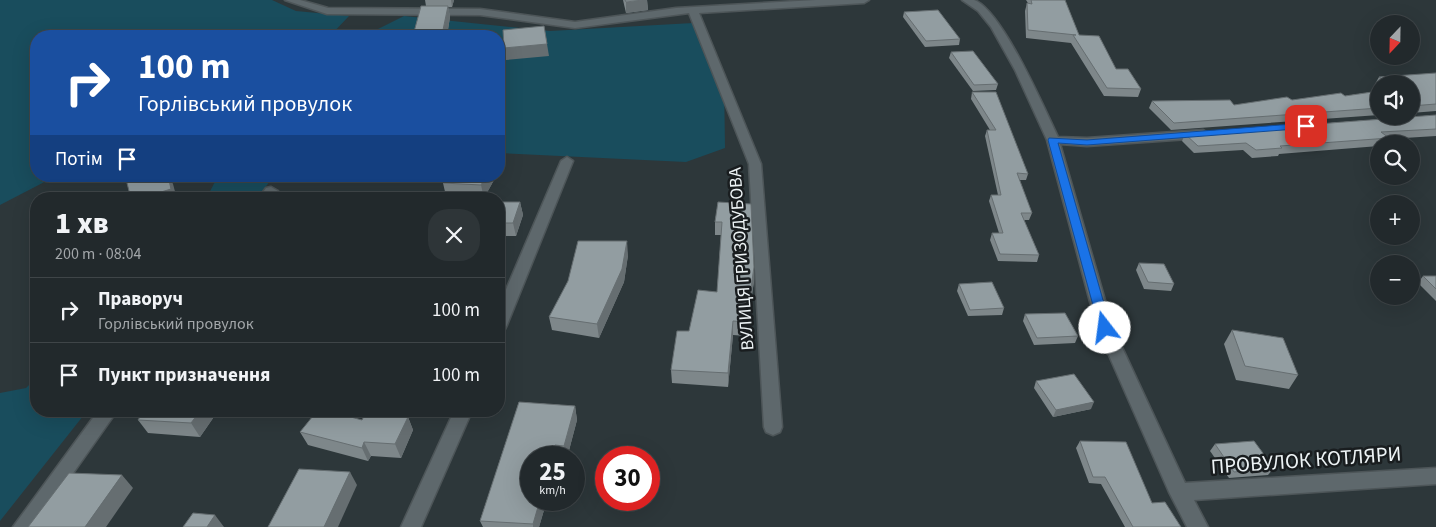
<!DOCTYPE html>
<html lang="uk">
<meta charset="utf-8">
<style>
:root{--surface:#22292c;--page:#2e3538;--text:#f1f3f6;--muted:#a2a6a9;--line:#3f4548}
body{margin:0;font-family:"Source Sans 3",sans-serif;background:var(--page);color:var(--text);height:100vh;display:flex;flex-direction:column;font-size:19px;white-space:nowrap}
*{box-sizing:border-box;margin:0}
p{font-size:16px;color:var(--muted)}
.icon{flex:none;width:28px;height:28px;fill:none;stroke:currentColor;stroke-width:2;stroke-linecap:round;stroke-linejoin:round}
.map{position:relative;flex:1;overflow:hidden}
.sheet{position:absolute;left:30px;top:192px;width:475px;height:225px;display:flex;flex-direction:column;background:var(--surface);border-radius:20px;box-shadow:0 5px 20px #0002,0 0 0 1px var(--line)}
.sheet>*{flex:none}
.banner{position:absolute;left:30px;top:30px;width:475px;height:152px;border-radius:20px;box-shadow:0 5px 20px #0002,0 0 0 1px var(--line);background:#1a4fa0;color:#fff;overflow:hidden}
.needle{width:32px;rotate:202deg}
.buttons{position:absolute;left:1370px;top:15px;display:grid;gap:10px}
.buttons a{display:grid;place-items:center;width:50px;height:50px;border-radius:50%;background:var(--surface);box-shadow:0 5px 20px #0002,0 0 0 1px var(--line);font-size:25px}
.speed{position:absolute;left:520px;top:446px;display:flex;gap:10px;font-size:25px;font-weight:700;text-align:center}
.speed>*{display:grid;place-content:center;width:65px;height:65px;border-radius:50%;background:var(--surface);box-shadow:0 5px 20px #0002,0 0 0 1px var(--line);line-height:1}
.speed small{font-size:12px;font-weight:400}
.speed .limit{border:8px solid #d22;background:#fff;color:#111}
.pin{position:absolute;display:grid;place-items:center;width:42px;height:42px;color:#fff;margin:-21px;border-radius:10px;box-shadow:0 2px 8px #0006}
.me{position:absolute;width:55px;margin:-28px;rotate:345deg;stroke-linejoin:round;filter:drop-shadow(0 0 4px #0008)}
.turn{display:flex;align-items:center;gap:18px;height:105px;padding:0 25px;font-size:22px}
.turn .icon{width:65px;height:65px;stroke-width:2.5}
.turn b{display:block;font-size:35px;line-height:42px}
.then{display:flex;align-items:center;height:48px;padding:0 25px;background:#0003;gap:10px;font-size:19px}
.round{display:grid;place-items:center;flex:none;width:52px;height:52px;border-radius:20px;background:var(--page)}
.overview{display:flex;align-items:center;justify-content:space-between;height:85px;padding:0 25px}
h1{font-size:30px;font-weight:800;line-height:38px}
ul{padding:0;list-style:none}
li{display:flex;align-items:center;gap:15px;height:65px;padding:0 25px;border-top:1px solid var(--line)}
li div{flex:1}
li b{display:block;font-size:19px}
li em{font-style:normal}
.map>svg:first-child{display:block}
.green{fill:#194d5d}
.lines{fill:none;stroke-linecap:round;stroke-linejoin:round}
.minor-casing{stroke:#4d5558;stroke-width:3}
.minor{fill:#5e686c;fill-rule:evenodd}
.wall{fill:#7e878a}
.shaded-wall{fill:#666e71}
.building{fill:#929da1;stroke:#666e71}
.route{fill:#1a73e8;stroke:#114b97}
.labels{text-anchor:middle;stroke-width:5;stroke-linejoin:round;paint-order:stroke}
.street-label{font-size:18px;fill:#edf3f5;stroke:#191d1f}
.near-street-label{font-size:21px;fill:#edf3f5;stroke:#191d1f}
</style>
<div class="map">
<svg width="1436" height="527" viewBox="0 0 1436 527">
<rect width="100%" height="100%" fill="#2d373a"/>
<!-- green -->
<g class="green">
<polygon points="0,0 272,0 296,11 349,16 330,36 36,36 36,176 56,176 0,205"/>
<polygon points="404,16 550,31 693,23 724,80 725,148 686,162 499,153 499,36 364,36"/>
<polygon points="218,176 274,176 256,199 206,199"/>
<polygon points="36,378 36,411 87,411 0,521 0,393 26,388"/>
</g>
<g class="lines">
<defs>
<g id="minor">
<polygon points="285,0 300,0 328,8 480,9 575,22 676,8 816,0 869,0 864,3 699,13 761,164 782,427 780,432 773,435 766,432 764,427 749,164 689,13 575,28 480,15 327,14"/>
<path d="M962 0C966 0 971 0 974 0 1002 10 1044 108 1058 137L1087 138 1203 130 1209 134 1203 138 1087 146 1060 144 1113 328 1185 483 1436 468V484L1194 500 1208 527H1187L1169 492 1097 328 1047 140 1015 70 991 27 978 11Z"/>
<polygon points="567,157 573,161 507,325 505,329 499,331 499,306 561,161"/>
<polygon points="271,187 278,191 272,199 258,199 266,188"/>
<polygon points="98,411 117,411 35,527 13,527"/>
<polygon points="454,411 472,411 421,527 401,527"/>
</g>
</defs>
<!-- minor casing -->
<use href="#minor" class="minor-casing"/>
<!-- minor -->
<use href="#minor" class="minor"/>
</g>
<!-- wall -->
<g class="wall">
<polygon points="425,0 454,0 452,7 448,7 450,17 447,36 415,36 414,32 426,6"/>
<polygon points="623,0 647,0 648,10 626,13"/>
<polygon points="1026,0 1065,0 1079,35 1116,69 1141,89 1138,97 1104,96 1071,43 1026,38 1025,11 1027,3 1028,3"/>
<polygon points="904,12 960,39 959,45 925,47 903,17"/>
<polygon points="951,52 998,84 996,90 973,91 949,58"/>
<polygon points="1436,74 1436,111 1411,113 1411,84 1379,84 1379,86 1375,84 1379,77"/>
<polygon points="1379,91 1379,115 1171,130 1149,108 1152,101 1234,105 1345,96"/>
<polygon points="972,92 1028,174 1026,180 1019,180 1032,213 1029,220 1024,220 1039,255 1037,262 998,261 990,240 992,233 999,233 989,201 991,195 998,195 985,136 987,130 990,130 971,99"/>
<polygon points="1436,115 1436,136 1388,139 1385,144 1379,144 1379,146 1279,154 1278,156 1252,158 1243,150 1194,153 1182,141 1185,134"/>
<polygon points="494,180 484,198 446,196 443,183"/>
<polygon points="499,202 520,202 523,215 516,236 499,236"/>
<polygon points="718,202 754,267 754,281 746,336 733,335 728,387 672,383 671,370 689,331 717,292 721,235 715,235 715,222"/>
<polygon points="628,255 624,282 599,338 552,330 549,317"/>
<polygon points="1139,263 1174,284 1171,291 1144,289 1136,270"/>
<polygon points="1423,276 1436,276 1436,301 1418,283"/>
<polygon points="959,284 1004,308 1002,315 968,316 957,291"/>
<polygon points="1025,314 1078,336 1075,343 1034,345 1023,321"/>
<polygon points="1232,330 1298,375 1289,389 1236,380 1224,344"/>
<polygon points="1036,381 1091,409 1053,417 1034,388"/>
<polygon points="519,402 575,406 577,420 567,458 531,458 531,500 547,500 539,527 483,527 480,521"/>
<polygon points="144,411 218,411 200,437 148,433 138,420"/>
<polygon points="408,417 413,430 401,458 371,456 368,461 308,445 300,432 362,420"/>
<polygon points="1080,441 1152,503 1181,527 1125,527 1101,484 1089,483 1076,448"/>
<polygon points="1215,444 1274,468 1268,475 1229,478 1210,451"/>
</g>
<!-- shaded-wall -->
<g class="shaded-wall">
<polygon points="451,0 454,0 452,7"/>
<polygon points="643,0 647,0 648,10 626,13 626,2"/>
<polygon points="448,6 450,17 447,36 444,36 443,30"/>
<polygon points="544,26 549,56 506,60 504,48"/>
<polygon points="168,176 169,176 173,184 177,199 138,199"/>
<polygon points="486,176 494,176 494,180 484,198 481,185"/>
<polygon points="520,202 523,215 516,236 513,223"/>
<polygon points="627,241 628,255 624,282 599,338 597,324"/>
<polygon points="754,267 754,281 746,336 746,322"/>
<polygon points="733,321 733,335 728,387 728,373"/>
<polygon points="1094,402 1091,409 1053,417 1056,410"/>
<polygon points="575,406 577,420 567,458 566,458 564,446"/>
<polygon points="200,411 218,411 200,437 191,423"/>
<polygon points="408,417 413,430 401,458 395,444"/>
<polygon points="364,442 371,456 368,461 362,448"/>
<polygon points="555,445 558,458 552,458"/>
<polygon points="350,472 357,485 338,527 324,527"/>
<polygon points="122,475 133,488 106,527 85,527"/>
<polygon points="540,500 547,500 539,527 533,527 533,524"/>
<polygon points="215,515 224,527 207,527"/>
</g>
<!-- building -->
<g class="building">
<polygon points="625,0 643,0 626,2"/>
<polygon points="1031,0 1065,0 1079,35 1099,36 1116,69 1128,69 1141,89 1107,88 1073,35 1076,35 1028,30 1027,3 1032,4"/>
<polygon points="421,6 448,6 443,30 414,32"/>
<polygon points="938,10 960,39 926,41 904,12"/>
<polygon points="544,26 547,44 504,48 503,30"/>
<polygon points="973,51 998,84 974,85 951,52"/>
<polygon points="1436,73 1436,104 1411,106 1411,84 1390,84 1379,77"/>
<polygon points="1379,91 1379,108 1174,123 1152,101 1230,100 1234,105 1287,97 1292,100 1341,93 1345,96"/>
<polygon points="972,92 996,92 1028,174 1017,173 1032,213 1021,213 1039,255 1000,254 992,233 1003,233 991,195 1001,195 987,130 996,130"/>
<polygon points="1436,115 1436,129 1381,132 1389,138 1280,146 1282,148 1256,150 1246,143 1198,146 1185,134"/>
<polygon points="150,176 168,176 171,189 138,199 131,199 127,183"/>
<polygon points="447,176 486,176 481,185 443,183"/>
<polygon points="499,202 520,202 513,223 499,223"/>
<polygon points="718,202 751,204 754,267 746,322 733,321 728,373 671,370 677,331 689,331 698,290 717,292 722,222 715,222"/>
<polygon points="578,241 627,241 622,269 597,324 549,317 568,281"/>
<polygon points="1139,263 1164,264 1174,284 1148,282"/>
<polygon points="1423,276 1436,276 1436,289"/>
<polygon points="992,282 1004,308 970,310 959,284"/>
<polygon points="1065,313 1078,336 1037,338 1025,314"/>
<polygon points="1232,330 1283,338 1298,375 1245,366"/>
<polygon points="1074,374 1094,402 1056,410 1036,381"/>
<polygon points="519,402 575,406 564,446 555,445 552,458 531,458 531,500 540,500 533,524 480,521"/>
<polygon points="144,411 200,411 191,423 138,420"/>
<polygon points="317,411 328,411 362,420 365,414 408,417 395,444 364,442 362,448 300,432"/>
<polygon points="1080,441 1126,442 1152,503 1165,502 1181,527 1133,527 1105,477 1093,477"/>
<polygon points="1254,441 1274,468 1234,472 1215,444"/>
<polygon points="299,469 350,472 324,527 268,527"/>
<polygon points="69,473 122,475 85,527 28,527"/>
<polygon points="193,513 215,515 207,527 183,527"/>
</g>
<!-- route -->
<polygon class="route" points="1306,123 1309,124 1309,128 1087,145 1058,143 1111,328 1105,332 1100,331 1048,140 1049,138 1087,140"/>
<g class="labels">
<!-- street labels -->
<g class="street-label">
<text transform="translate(741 259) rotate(-94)" y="6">ВУЛИЦЯ ГРИЗОДУБОВА</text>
</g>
<!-- near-street labels -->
<g class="near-street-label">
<text transform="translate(1306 460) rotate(-4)" y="7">ПРОВУЛОК КОТЛЯРИ</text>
</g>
</g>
</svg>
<div class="buttons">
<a><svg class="needle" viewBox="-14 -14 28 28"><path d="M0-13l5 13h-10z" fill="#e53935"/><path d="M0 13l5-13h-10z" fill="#a2a6a9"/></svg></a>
<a><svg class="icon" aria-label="sound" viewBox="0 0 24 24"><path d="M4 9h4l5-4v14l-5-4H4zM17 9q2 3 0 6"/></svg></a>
<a><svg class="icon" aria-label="search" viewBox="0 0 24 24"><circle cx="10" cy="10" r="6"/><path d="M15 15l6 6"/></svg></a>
<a>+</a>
<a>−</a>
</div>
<div class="speed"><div>25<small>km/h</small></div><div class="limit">30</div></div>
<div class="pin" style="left:1306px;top:126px;background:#d93025"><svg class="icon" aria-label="arrive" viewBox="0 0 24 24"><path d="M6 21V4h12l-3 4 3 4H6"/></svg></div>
<svg class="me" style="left:1105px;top:328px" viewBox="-20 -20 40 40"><circle r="19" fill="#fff"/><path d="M0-13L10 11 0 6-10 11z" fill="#1a73e8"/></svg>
<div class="banner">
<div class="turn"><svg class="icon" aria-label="right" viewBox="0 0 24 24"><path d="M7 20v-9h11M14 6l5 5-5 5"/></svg><div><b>100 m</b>Горлівський провулок</div></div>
<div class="then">Потім<svg class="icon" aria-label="arrive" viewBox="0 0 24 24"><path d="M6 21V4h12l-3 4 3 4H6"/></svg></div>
</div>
<section class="sheet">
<div class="overview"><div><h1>1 хв</h1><p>200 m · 08:04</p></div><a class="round"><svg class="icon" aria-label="close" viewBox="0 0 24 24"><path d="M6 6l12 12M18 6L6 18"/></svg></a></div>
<ul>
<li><svg class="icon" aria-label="right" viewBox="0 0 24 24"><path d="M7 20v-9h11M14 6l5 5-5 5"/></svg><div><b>Праворуч</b><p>Горлівський провулок</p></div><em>100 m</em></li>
<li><svg class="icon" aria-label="arrive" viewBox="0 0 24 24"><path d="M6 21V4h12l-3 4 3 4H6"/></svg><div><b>Пункт призначення</b></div><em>100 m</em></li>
</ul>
</section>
</div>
